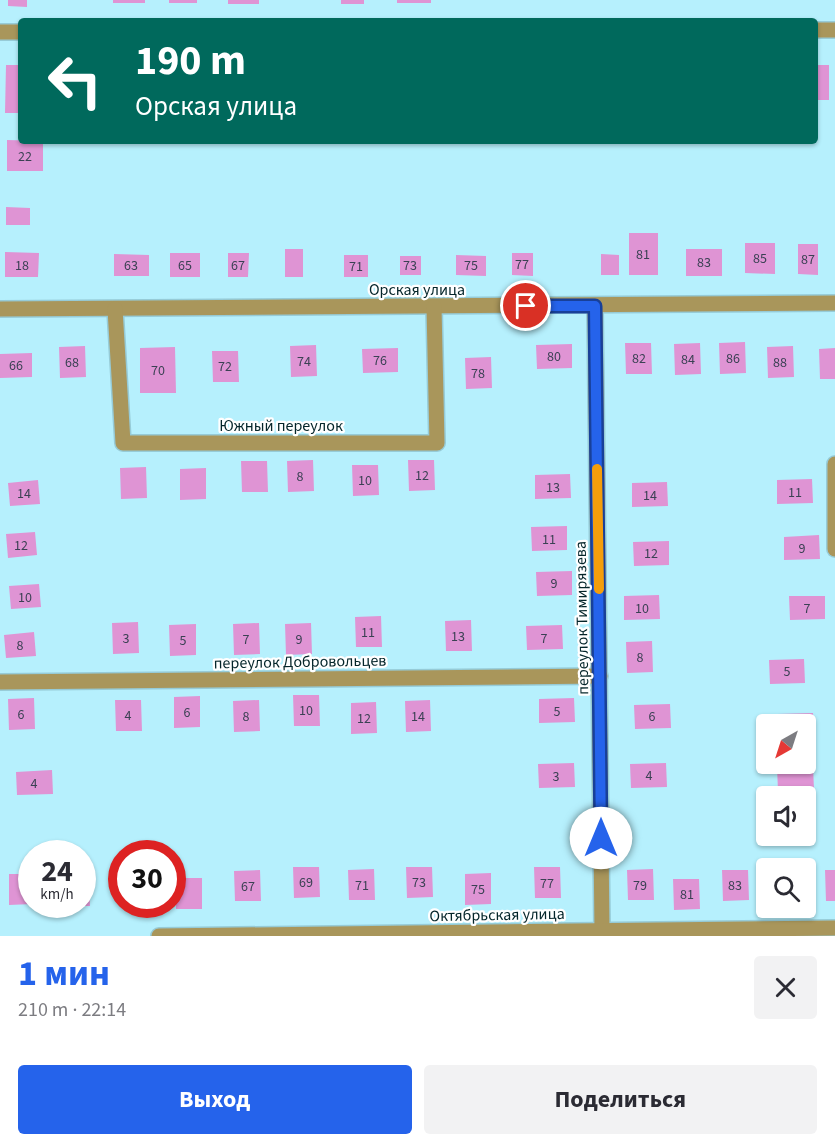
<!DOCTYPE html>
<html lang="ru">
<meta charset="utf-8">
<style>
:root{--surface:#fff;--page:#f2f2f3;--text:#2b2b33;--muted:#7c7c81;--accent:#2563eb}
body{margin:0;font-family:"Source Sans 3",sans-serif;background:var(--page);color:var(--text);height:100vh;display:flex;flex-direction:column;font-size:22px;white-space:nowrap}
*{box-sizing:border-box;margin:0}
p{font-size:20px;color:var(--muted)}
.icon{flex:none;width:33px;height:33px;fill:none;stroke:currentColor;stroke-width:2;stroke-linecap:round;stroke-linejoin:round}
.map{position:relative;height:936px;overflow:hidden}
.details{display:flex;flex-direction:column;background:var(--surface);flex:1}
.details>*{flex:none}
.hud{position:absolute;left:18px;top:18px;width:800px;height:126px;border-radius:6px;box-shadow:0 2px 4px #0004;background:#00695c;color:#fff;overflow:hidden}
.needle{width:39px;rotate:219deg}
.fabs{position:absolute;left:756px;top:714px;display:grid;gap:12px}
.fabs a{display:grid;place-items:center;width:60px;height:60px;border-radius:6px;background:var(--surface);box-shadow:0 2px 4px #0004;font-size:30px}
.speed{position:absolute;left:18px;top:840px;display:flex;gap:12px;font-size:30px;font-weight:700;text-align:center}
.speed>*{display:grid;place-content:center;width:78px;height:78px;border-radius:50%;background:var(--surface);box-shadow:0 2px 4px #0004;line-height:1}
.speed small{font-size:15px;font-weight:400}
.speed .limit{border:9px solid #d22;background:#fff;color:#111}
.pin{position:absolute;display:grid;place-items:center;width:51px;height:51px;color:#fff;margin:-26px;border:3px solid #fff;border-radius:50%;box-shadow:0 2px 6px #0007}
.me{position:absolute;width:66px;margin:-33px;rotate:0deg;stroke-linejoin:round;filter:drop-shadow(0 0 4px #0008)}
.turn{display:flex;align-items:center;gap:21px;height:126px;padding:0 18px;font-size:27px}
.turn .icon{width:78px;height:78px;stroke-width:2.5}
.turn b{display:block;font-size:42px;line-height:51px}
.round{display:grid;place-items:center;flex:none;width:63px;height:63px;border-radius:6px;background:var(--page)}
.headline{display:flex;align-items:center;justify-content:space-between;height:102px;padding:0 18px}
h1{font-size:36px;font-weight:700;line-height:45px;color:var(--accent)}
.cta{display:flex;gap:12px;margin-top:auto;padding:12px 18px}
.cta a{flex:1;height:69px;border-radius:6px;background:var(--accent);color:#fff;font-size:24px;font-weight:700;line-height:69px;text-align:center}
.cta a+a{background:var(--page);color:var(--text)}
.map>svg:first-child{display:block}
.building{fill:#df94d4}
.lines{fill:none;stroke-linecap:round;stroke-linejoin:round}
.minor-casing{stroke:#96cbd7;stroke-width:18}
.minor{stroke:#a9965b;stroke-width:15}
.route-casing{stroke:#184099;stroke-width:15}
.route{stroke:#2563eb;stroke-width:10}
.slow{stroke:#f59e0b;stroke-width:10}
.labels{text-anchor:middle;stroke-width:4.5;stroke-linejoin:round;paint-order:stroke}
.number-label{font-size:14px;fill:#3b4154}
.street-label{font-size:16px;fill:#04252a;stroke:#fff}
</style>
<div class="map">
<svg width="835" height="936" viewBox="0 0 835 936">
<rect width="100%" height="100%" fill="#b6f0fd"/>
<!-- building -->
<g class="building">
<polygon points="8,0 27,0 27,7 8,6"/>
<rect x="113" y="0" width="32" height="3"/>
<rect x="169" y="0" width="28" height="3"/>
<rect x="228" y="0" width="31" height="4"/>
<rect x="341" y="0" width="23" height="4"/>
<rect x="397" y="0" width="34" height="3"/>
<polygon points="6,65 21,65 21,113 5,113"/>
<rect x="814" y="65" width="15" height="35"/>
<polygon points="7,140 43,141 43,171 7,171"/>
<polygon points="6,207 30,208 30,225 6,225"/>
<rect x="629" y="233" width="29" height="42"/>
<polygon points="745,243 775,243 775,274 745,273"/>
<polygon points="798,244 818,244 818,275 798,274"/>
<rect x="285" y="249" width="18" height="28"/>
<rect x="686" y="249" width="36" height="27"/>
<polygon points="5,252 39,253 38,277 5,277"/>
<rect x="170" y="253" width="30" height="24"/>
<polygon points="228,253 249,253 248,277 228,277"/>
<polygon points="512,253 533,253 533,276 512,275"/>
<polygon points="114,254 149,255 149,276 114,276"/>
<polygon points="601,254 619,255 619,275 601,275"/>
<rect x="344" y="255" width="24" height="22"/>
<polygon points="456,255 486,256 486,276 456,275"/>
<rect x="400" y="256" width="21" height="19"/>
<polygon points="745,342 746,373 720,374 719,343"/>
<polygon points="625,343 651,343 652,374 626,374"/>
<polygon points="700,343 701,374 675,375 674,344"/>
<polygon points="572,344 572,368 537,369 536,345"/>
<polygon points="316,345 317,376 291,377 290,346"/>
<polygon points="85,346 86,377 60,378 59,347"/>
<polygon points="793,346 794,377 768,378 767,347"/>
<polygon points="175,347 176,393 140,393 140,348"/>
<polygon points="398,348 398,372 363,373 362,349"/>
<polygon points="835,348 835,379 820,379 819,349"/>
<polygon points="212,351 238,351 239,382 213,382"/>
<polygon points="32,353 32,377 0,378 0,354"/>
<polygon points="491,357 492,388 466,389 465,358"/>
<polygon points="313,460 314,491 288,492 287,461"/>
<polygon points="408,460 434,460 435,490 409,491"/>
<polygon points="241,461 267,461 268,492 242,492"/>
<polygon points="352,465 378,465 379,495 353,496"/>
<polygon points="146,467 147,498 121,499 120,468"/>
<polygon points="206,468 206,499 180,500 180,469"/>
<polygon points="570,474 571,498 535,499 535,475"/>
<polygon points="812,479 813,503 777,504 777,480"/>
<polygon points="38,480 40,504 10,506 8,483"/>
<polygon points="667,482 668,506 632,507 632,483"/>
<polygon points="567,526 567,550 532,551 531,527"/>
<polygon points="35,532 37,555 8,558 6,534"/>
<polygon points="819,535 820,559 784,560 784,537"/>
<polygon points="669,541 669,565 634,566 633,542"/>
<polygon points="572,571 572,595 537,596 536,572"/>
<polygon points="39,584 41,607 11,609 9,586"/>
<polygon points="659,595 660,619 624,620 624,596"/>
<polygon points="789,596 825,596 825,619 790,620"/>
<polygon points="381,616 382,647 356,647 355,617"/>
<polygon points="471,620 472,651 446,651 445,621"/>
<polygon points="138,622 139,653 113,654 112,623"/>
<polygon points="259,623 260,654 234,655 233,624"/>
<polygon points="311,623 312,654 286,655 285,624"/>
<polygon points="196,624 196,655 170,656 169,625"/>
<polygon points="562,625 563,649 527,650 526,626"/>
<polygon points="34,632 36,656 6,658 4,635"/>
<polygon points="652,641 653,672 627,673 626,642"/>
<polygon points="804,659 805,683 770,684 769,660"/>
<polygon points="293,695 319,695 320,726 294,726"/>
<polygon points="200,696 200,727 174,728 174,697"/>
<polygon points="34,698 35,729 9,730 8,699"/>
<polygon points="574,698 575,722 539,723 539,699"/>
<polygon points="115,700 141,700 142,731 116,731"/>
<polygon points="259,700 260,731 234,732 233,701"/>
<polygon points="430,700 431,731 406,732 405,701"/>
<polygon points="376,702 377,733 351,734 351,703"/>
<polygon points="670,704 671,728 635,729 634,705"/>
<polygon points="813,713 814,737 806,737 806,724 778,724 777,714"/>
<polygon points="574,763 575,787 539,788 538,764"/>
<polygon points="666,763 667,787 631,788 630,764"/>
<polygon points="813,766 814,790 778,791 777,767"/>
<polygon points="52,770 53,794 17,795 16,772"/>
<polygon points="293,867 319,867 320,897 294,898"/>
<polygon points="406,867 432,867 433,897 407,898"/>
<polygon points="534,867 560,867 561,898 535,898"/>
<polygon points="374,869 375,900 349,900 348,870"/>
<polygon points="653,869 654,900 628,900 627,870"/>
<polygon points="260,870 261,901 235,901 234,871"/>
<polygon points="722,870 748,870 749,900 723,901"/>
<polygon points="825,870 835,870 835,901 826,901"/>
<polygon points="117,872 122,872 122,903 118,903"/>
<polygon points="491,873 491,904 465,905 465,874"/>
<polygon points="9,874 32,874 32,904 9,905"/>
<polygon points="82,875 89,875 90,906 82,906"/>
<rect x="176" y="878" width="26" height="31"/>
<polygon points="673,879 699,879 700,909 674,910"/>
</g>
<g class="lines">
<defs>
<g id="minor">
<polyline points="814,30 835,30"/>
<polyline points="0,32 21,32"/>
<polyline points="595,306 602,931"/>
<polyline points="0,309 835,303"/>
<polyline points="115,309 123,443 437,443 434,307"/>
<polyline points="835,464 835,549"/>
<polyline points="0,682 600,676"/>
<polyline points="159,936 835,928"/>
</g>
</defs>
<!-- minor casing -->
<use href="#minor" class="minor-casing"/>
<!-- minor -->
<use href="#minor" class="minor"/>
</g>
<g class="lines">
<defs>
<polyline id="route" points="526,306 595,306 601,838"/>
</defs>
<!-- route casing -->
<use href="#route" class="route-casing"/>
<!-- route -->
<use href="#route" class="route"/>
<!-- slow -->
<polyline class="slow" points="597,469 599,589"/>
</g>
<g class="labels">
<!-- number labels -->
<g class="number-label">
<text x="25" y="161">22</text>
<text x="643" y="259">81</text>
<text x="760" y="263">85</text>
<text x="808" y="264">87</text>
<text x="704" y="267">83</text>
<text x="522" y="269">77</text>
<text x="22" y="270">18</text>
<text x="131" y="270">63</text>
<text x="185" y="270">65</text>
<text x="238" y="270">67</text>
<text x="410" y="270">73</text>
<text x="471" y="270">75</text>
<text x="356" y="271">71</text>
<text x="554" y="361">80</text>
<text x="639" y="363">82</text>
<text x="733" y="363">86</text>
<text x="688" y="364">84</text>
<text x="380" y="365">76</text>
<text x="304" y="366">74</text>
<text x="72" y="367">68</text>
<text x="780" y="367">88</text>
<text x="16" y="370">66</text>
<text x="225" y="371">72</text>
<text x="158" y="375">70</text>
<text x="478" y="378">78</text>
<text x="422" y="480">12</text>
<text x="300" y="481">8</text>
<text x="365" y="485">10</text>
<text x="553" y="492">13</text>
<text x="795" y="497">11</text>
<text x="24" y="498">14</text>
<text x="650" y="500">14</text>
<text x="549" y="544">11</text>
<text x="21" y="550">12</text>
<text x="802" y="553">9</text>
<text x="651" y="558">12</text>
<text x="554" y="588">9</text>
<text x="25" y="602">10</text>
<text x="642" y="613">10</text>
<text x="807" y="613">7</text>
<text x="368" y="637">11</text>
<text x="458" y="641">13</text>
<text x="126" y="643">3</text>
<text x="544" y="643">7</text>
<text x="246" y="644">7</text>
<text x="299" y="644">9</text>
<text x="183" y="645">5</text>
<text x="20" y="650">8</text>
<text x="640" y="662">8</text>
<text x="787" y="676">5</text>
<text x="306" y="715">10</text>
<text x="557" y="716">5</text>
<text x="187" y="717">6</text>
<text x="21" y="719">6</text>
<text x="128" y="720">4</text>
<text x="246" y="721">8</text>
<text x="418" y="721">14</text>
<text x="652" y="721">6</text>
<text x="364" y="723">12</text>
<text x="649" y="780">4</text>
<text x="556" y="781">3</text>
<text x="34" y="788">4</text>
<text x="306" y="887">69</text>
<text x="419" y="887">73</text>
<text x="547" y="888">77</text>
<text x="362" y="890">71</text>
<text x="640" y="890">79</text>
<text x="735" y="890">83</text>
<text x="248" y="891">67</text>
<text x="478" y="894">75</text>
<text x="687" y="899">81</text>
</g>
<!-- street labels -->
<g class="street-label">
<text x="417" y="295">Орская улица</text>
<text x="281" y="431">Южный переулок</text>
<text transform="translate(581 618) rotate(-91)" y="6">переулок Тимирязева</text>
<text transform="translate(300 661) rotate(-1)" y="6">переулок Добровольцев</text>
<text transform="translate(497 914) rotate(-1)" y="6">Октябрьская улица</text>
</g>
</g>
</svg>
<div class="fabs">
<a><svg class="needle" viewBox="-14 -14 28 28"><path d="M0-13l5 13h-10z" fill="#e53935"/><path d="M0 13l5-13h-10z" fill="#7c7c81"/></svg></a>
<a><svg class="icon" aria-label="sound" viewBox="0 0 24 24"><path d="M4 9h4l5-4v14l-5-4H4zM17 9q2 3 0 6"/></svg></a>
<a><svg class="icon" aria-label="search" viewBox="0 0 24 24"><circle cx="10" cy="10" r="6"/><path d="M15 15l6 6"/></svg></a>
</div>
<div class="speed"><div>24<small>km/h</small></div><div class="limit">30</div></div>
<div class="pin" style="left:526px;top:306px;background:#d93025"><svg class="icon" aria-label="arrive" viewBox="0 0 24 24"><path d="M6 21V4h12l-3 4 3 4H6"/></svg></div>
<svg class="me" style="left:601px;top:838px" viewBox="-20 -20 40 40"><circle r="19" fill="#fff"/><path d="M0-13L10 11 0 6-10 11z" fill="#2563eb"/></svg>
<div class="hud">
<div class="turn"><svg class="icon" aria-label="left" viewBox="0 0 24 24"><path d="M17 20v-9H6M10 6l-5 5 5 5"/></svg><div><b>190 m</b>Орская улица</div></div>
</div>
</div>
<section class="details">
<div class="headline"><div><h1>1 мин</h1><p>210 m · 22:14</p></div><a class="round"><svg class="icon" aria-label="close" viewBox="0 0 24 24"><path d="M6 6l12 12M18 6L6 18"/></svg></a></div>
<div class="cta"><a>Выход</a><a>Поделиться</a></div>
</section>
